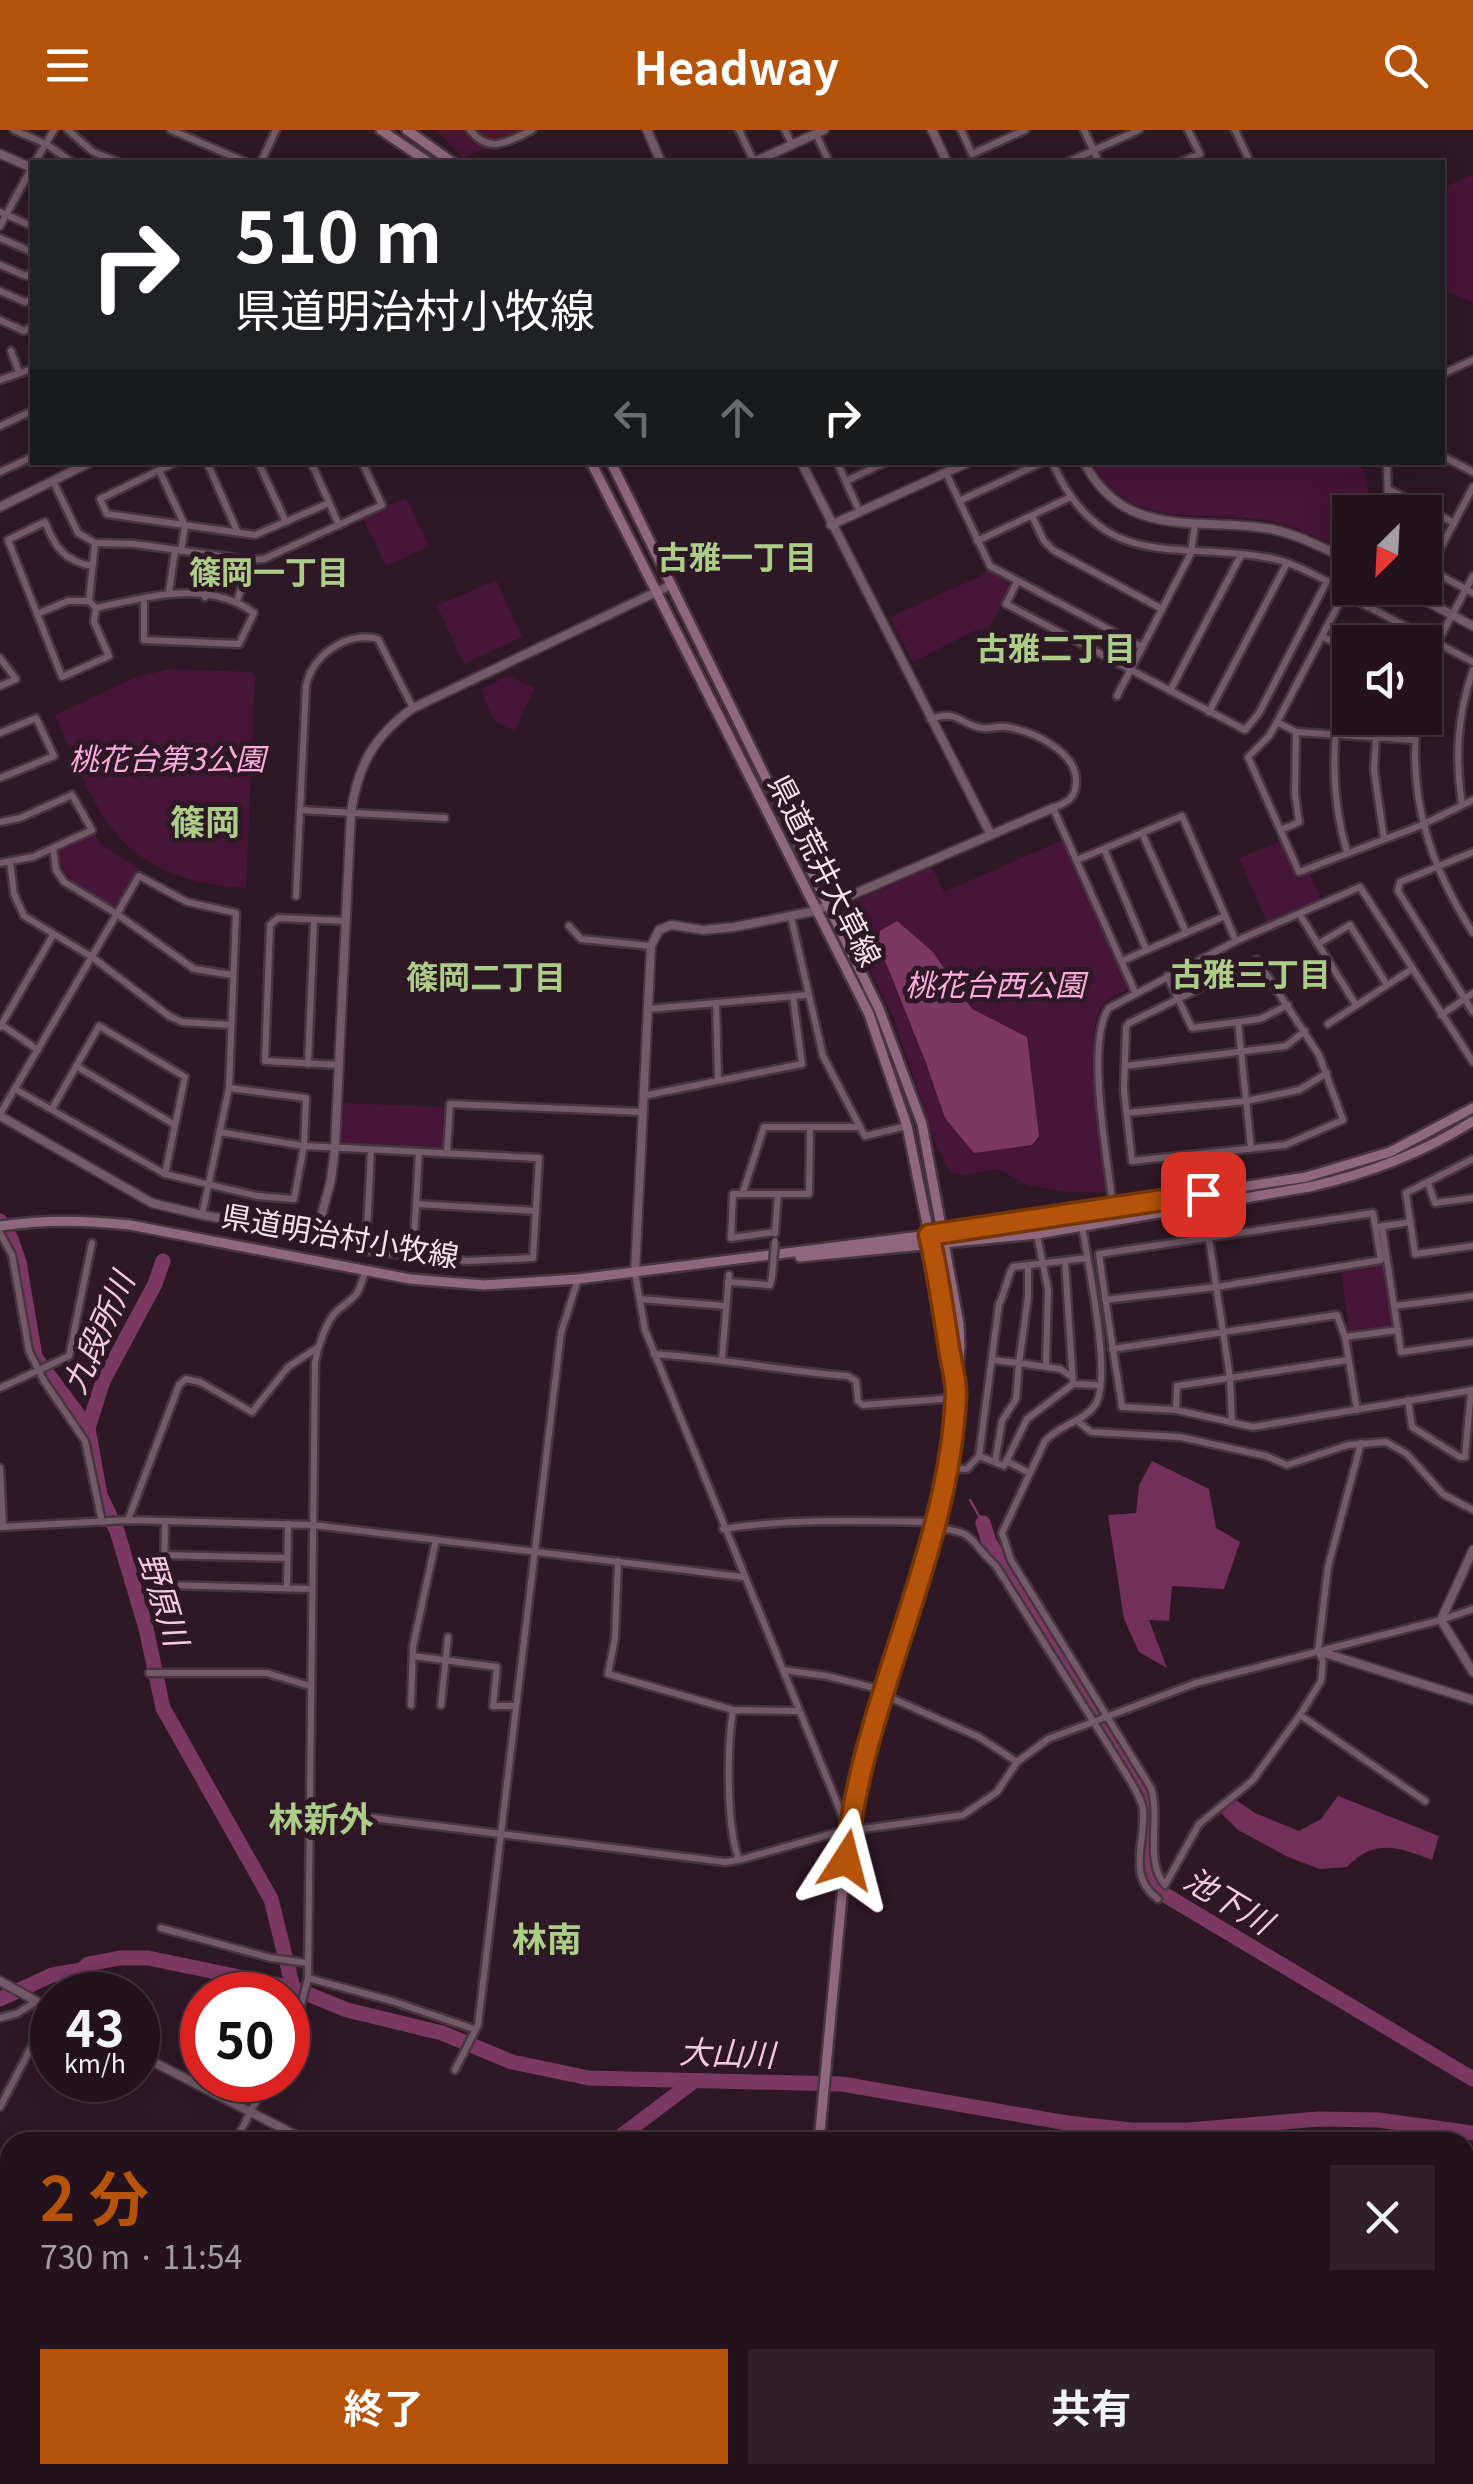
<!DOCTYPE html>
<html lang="ja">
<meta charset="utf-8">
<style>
:root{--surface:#23121c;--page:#2f2029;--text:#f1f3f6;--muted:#a39ea3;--line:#40323b;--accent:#b45309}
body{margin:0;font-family:Georgia,"Noto Sans JP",serif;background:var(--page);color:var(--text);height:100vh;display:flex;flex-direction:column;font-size:38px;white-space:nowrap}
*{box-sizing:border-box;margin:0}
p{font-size:32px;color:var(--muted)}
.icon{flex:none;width:55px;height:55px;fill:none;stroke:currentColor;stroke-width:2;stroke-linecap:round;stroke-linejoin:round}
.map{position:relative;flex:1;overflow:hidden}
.details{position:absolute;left:0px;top:2002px;width:1475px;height:352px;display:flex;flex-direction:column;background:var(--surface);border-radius:30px 30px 0 0;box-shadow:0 5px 25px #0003,0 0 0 2px var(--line)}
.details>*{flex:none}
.guide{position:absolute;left:30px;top:30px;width:1415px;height:305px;border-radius:0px;box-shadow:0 5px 25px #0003,0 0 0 2px var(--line);background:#202124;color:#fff;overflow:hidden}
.needle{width:65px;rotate:204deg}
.controls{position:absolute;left:1332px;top:365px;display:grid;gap:20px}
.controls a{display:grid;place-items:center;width:110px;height:110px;border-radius:0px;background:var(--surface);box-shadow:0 5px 25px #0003,0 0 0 2px var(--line);font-size:50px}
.speed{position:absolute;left:30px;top:1842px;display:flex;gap:20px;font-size:50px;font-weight:700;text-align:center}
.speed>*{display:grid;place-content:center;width:130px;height:130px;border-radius:50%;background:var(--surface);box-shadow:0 5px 25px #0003,0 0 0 2px var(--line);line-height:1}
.speed small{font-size:25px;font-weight:400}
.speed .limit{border:15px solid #d22;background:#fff;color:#111}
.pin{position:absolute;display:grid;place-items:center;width:85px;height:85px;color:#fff;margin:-42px;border-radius:20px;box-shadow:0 5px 15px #0006}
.me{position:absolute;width:110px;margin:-55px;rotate:9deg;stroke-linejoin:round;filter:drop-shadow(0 0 8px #0008)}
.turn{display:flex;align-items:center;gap:35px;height:210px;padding:0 40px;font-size:45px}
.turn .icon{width:130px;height:130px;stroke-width:2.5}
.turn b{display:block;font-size:70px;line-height:85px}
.lanes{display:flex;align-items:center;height:95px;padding:0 40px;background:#0003;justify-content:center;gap:50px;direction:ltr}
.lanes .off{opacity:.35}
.round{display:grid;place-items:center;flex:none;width:105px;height:105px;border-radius:0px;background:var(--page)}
.head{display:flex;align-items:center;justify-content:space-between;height:170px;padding:0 40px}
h1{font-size:60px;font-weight:700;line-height:75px;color:var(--accent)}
.action{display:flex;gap:20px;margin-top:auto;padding:20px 40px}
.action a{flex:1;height:115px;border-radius:0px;background:var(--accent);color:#fff;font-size:40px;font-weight:700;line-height:115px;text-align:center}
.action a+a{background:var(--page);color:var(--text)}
header{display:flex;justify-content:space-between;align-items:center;height:130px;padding:0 40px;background:var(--accent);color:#fff;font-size:45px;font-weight:700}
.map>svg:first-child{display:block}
.green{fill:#471537}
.forest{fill:#722f5a}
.water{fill:#7b3863}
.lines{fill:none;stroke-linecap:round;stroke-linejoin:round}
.stream{stroke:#7b3863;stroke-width:2.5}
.river{stroke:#7b3863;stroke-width:15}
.minor-casing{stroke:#473540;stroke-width:11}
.tertiary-casing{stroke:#473540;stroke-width:12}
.secondary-casing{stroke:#473540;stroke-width:14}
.minor{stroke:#745969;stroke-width:6}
.tertiary{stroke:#745969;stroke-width:8}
.secondary{stroke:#8f687f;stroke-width:9}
.minor-bridge-casing{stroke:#473540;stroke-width:11;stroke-linecap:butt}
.minor-bridge{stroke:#745969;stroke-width:6}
.route-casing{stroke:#753606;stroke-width:25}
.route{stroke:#b45309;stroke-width:18}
.labels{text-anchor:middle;stroke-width:10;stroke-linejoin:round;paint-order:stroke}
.park-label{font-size:30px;font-style:italic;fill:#fdaddd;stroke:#2f1826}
.street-label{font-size:30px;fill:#f4e4ed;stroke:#2f1826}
.neighbourhood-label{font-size:32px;font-weight:bold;fill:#abcd88;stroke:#2f1826}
.water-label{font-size:32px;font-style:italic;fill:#f3cae1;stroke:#2f1826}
.quarter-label{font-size:35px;font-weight:bold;fill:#abcd88;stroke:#2f1826}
</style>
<header><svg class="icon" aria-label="menu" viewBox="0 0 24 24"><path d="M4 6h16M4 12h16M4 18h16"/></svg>Headway<svg class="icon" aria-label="search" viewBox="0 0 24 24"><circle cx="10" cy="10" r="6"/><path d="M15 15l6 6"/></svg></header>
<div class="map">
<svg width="1473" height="2354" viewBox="0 0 1473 2354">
<rect width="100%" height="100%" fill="#2f1826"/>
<!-- green -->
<g class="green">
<polygon points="435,0 524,0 464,28"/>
<polygon points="1471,45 1473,48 1473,173 1442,159 1443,58"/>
<path d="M1092 333H1360C1369 349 1370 365 1366 382H1350L1349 422C1322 409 1298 397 1269 391 1202 378 1134 404 1092 333Z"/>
<polygon points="406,368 429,416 386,436 363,388"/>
<polygon points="988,439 1011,456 989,498 974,501 913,532 890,487 981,446"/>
<polygon points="496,450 522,507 464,534 437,476"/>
<path d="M169 539 251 542 255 546 246 758C119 749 100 690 55 585L134 548Z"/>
<polygon points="508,546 535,558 514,601 493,590 481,559"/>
<path d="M93 703 101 714 138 738 115 776C85 758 63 756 58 718Z"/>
<path d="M1063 710 1127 856 1126 861C1116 865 1106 869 1100 879 1084 904 1101 1029 1106 1062H1069L1028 1055 998 1039 964 1045 950 1042 936 1015 894 888 846 789 851 773 932 737 944 762Z"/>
<polygon points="1281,711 1297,749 1310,744 1321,769 1267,792 1239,728"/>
<polygon points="342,973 443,977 442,1018 340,1013"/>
<polygon points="1384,1134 1392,1196 1349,1201 1341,1140"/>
</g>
<!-- forest -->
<g class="forest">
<polygon points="1152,1331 1209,1359 1216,1398 1240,1412 1224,1459 1172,1456 1169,1491 1149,1490 1167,1538 1139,1522 1124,1489 1108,1385 1136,1383 1139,1355"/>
<path d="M1338 1666 1439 1706 1432 1730C1399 1717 1374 1708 1347 1737L1320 1739 1288 1727 1238 1700 1221 1683 1236 1670 1255 1683 1299 1701 1321 1689Z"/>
</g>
<!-- water -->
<polygon class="water" points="897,791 933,822 972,879 1027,907 1039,1006 1032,1015 974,1023 945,988 926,933 878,813 880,801"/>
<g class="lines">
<!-- stream -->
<polyline class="stream" points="970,1370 983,1393"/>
<!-- river -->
<g class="river">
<polyline points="0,1091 11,1109 19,1132 35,1227 88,1298 100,1365 117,1401 146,1498 163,1578 271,1769 293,1858"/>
<polyline points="88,1298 103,1251 155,1154 163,1131"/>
<path d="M983 1393 989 1412 1144 1661C1148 1672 1152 1683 1152 1694 1152 1717 1140 1739 1155 1759L1473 1949"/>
<polyline points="0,1869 52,1845 82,1840 88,1834 120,1828 148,1828 293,1858 347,1880 442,1903 512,1932 589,1948 842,1954 1067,1993 1131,2000 1188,2000 1319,1989 1378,1990 1473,2003"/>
<polyline points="613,2012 694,1951"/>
<polyline points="0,2165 10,2166"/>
<polyline points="1465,2254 1473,2253"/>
<polyline points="0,2339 10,2293"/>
<polyline points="863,2354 870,2345"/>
</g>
<defs>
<g id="minor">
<polyline points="14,0 46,14 72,32"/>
<polyline points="68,0 93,22 118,32"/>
<polyline points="171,0 246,32"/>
<path d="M470 0C489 25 509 11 532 0"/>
<polyline points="739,0 754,32"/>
<polyline points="785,0 792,15"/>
<polyline points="961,0 972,24 1025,0"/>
<polyline points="1084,0 1099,32"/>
<polyline points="1235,0 1250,32"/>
<polyline points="816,4 829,32"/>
<polyline points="35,32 54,0"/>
<polyline points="261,32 276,0"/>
<polyline points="1068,32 1139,0"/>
<polyline points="1181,32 1200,24 1188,0"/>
<polyline points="0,82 32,96"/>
<polyline points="0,96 32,37"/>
<polyline points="0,108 32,122"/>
<polyline points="0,135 26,146 32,143"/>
<polyline points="0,161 25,172 32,169"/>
<polyline points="0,190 24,201 32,197"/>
<polyline points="11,221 19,242"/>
<polyline points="1442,244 1473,230"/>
<polyline points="0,250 32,239"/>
<polyline points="0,296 32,281"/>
<polyline points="1442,326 1473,342"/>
<polyline points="176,332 100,369 107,384 255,405 329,373"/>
<polyline points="207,332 237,401"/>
<polyline points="258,332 286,392"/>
<polyline points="311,332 339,395"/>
<polyline points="837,332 857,376"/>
<polyline points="1387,332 1388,382"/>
<polyline points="159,340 185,396 181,421"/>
<polyline points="0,342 32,327"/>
<polyline points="946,343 990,436 1142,517"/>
<polyline points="53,351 78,403 95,413 134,414 251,430 264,429 382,375 362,332"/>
<polyline points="846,351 886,332"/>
<polyline points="1390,360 1454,393"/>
<polyline points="959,371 1043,332"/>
<polyline points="1032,386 1044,411 1053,420 1162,479"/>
<polyline points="977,411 1071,367"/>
<path d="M92 436C64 431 55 417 45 392L8 410 62 547 109 526 94 492 96 478 89 471 95 413"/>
<polyline points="1425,437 1473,463"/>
<polyline points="1429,440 1473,357"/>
<path d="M1017 452 1006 474 1245 600 1259 583 1327 451C1309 442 1290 432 1270 428 1177 410 1102 445 1052 332"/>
<polyline points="169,462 175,420"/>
<polyline points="205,467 208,442"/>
<polyline points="237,471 251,430"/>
<path d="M96 478C148 467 208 449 254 483L239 514 144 510V468"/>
<polyline points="37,484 68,471 88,471"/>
<polyline points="1323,507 1350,520"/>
<polyline points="1396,512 1403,495"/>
<polyline points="0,528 16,549 0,556"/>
<polyline points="1473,532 1344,464 1277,592 1269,606 1248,627 1299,742 1422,695 1473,670"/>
<polyline points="1425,553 1437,513 1473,446"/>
<polyline points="1170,561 1241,425"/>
<polyline points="1117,566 1191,423 1195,394"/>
<polyline points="1209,582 1287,433"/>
<polyline points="1377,588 1374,640 1384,709"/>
<path d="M1417 588C1408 668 1430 736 1473 803"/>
<path d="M930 589C959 579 958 594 982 598 990 599 998 596 1006 597 1033 601 1076 621 1076 651 1076 668 1068 672 1053 678L1135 862"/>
<polyline points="1277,592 1296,602 1295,664 1299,692 1281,700"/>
<polyline points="1296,602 1415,610"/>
<polyline points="0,603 36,588 54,626 0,648"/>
<path d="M1462 675C1455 627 1457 586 1473 540"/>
<polyline points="300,680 445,688"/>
<polyline points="0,692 20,688 72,665 92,700 33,727 0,733"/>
<polyline points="1142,703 1186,802"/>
<polyline points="53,718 56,740 64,752 117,784 194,839 233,845"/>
<polyline points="1104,719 1146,819"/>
<path d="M1347 722C1327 657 1333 588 1350 523"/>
<polyline points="1473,722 1400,752 1398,761 1473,882"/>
<polyline points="1077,730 1182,686 1236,811"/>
<polyline points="10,731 14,764 24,786 92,827 169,886 182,892 231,895"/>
<path d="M296 766 306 556C311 526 348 500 378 509L413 578"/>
<polyline points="1300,785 1356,875"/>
<polyline points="791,787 823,926 860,997 865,1006 907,996"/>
<polyline points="569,796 581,809 651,816"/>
<polyline points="1318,814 1350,795 1387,855"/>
<polygon points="1257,830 1319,925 1343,990 1285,1015 1132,1031 1124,960 1126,897 1129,893"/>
<polyline points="1122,831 1225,786"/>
<polyline points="1167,846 1192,898 1260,889 1288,875"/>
<polyline points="716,873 718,949"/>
<polyline points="649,879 807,865"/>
<polyline points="1441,885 1473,863"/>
<polyline points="1238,892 1251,1018"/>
<polyline points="1328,894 1412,839"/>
<polyline points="2,895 38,920"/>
<polyline points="0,897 53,805"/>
<polyline points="308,934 314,791"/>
<polyline points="339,935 265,931 270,795 278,788 346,791"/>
<polyline points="76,936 175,995"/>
<polyline points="1125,936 1286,916 1305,901"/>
<polyline points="15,959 165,1044 257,1066 294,1069 304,1016 306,968 229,958"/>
<polyline points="643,966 802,934 793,867"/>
<polyline points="52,979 99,896 185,947 165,1044"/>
<polyline points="1127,983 1246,971 1299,960 1327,943"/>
<polyline points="0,984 139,746 187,772 236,783 229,958 202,1085"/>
<polyline points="220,1002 304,1016 539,1028 533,1128 467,1131 366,1121 371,1020"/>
<polyline points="447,1023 450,974 643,982"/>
<polyline points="1473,1029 1406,1063 1415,1124 1473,1116"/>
<polyline points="1428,1053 1435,1073 1473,1068"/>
<polyline points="743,1062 764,997 860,997"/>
<polyline points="416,1074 536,1081"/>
<polyline points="1204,1075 1230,1248 1232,1292"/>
<path d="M1113 1076C1108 1034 1085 911 1109 878L1236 811 1360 757 1473 932"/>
<path d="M1082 1095C1087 1130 1113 1249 1095 1275 1083 1292 1059 1295 1045 1311L1002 1403 1011 1430 1151 1658C1161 1688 1144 1731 1165 1755L1199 1694 1252 1651 1300 1585 1321 1551 1323 1531 1318 1521 1328 1437 1361 1313"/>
<polyline points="1378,1097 1411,1092"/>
<polyline points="1382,1097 1401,1222 1473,1212"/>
<polyline points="775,1102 731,1108 733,1064 809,1064 810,998"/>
<polyline points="0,1103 12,1125 29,1221 44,1251 85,1311 102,1392"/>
<polyline points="775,1103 778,1064"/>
<polyline points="1038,1110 1048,1159 1046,1237"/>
<polyline points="413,1127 419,1022"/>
<polyline points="635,1143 645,1200 848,1700"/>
<polyline points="728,1152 770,1155 772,1147"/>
<polyline points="640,1169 725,1176"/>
<path d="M1105 1170 1216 1157 1381 1130 1373 1083 1099 1124C1106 1175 1114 1226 1122 1277L1176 1280 1253 1297 1473 1260"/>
<polyline points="1394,1176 1473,1166"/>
<polyline points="1345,1207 1398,1200"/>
<polyline points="1112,1219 1337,1185 1345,1207 1357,1280"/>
<path d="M654 1224C719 1228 782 1241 848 1246L856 1251 858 1271 863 1275 956 1268"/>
<polyline points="722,1229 729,1145"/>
<polyline points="992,1230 1019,1233 1028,1167 1028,1135"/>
<polyline points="1073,1254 1100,1255"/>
<polyline points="0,1258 69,1226 92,1113"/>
<polyline points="1408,1270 1412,1297 1460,1327 1465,1327 1471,1260"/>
<polyline points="1176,1280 1177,1256 1348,1230"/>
<polyline points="1076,1290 1091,1302 1180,1307 1266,1326 1287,1335 1348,1315 1386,1312 1407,1324 1443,1364 1473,1380"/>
<polyline points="979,1326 1004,1336 1027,1289 1073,1254 1065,1131"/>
<polyline points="1006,1331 1030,1343"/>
<polyline points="995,1332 1002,1291 1016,1269 1019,1233 1060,1239 1072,1247"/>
<polyline points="0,1338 3,1396"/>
<path d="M948 1339H967L979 1326 999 1174C1005 1163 1008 1144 1013 1137L1087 1128"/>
<polyline points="128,1390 179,1255 186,1249 200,1252 252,1282 288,1237 317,1218"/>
<polyline points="165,1391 164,1451 167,1455 310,1459"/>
<polyline points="0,1397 128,1390 313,1395 743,1447"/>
<path d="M933 1398C978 1401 967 1410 996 1436L1125 1642C1131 1653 1141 1666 1143 1679 1146 1712 1126 1746 1158 1769"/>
<path d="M723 1399C793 1388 864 1391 934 1392"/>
<polyline points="164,1425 287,1428"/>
<polyline points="618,1431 615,1508 608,1544 733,1580"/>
<polyline points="287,1458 288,1394"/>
<polyline points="413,1526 497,1537 493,1576 515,1576"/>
<polyline points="783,1540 827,1546 883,1560"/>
<polyline points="149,1543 267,1543 310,1556"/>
<polyline points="882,1564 979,1607 1017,1632"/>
<polyline points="411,1575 413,1516 436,1410"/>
<polyline points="441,1575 448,1507"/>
<polyline points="1300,1585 1425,1671"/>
<polyline points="309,1680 725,1732 739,1730 835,1703 963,1685 997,1662 1017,1632 1048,1609 1196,1553 1441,1490 1473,1479"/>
<path d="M739 1730C726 1697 727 1616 733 1580L798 1581"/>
<polyline points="161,1798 271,1828 308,1833"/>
<polyline points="308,1848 392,1871 474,1899"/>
<polyline points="0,1888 18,1883 37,1871"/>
<path d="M288 1911 297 1891 308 1848 315 1232C318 1217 326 1190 338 1180 357 1165 358 1166 365 1142"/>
<polyline points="455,1940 478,1895 561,1203 578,1149"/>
<polyline points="0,1977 51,1879"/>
<polyline points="235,2012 267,1950"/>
<polyline points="0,2101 10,2081"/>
<polyline points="10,2279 3,2294 10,2301"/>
<polyline points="120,2345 135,2351"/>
<polyline points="1035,2345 1035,2354"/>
<polyline points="4,2354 10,2328"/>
<polyline points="298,2354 302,2345"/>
<polyline points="419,2354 422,2345"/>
<polyline points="854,2354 860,2345"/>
<polyline points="1359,2354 1362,2345"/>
</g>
<g id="tertiary">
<polyline points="647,0 661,32"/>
<polyline points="932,0 947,32"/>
<polyline points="0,24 32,38"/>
<polyline points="754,32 824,0"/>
<polyline points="801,332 991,705"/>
<path d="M1084 332C1125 412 1200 386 1271 399 1299 405 1324 418 1350 431"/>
<polyline points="0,377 91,332"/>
<polyline points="831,395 969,332"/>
<polyline points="1401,458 1473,496"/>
<path d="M0 986 152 1073 202 1085 288 1100H308L320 1091 331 1050 335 1017 351 682C358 635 374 606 413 578L671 455"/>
<polyline points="635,1143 651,816 659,800 671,795 704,800 734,797 815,781 1053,678"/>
<polyline points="1473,1420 1441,1490 1473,1542"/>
<polyline points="1318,1521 1473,1570"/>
<polyline points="0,1851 52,1880"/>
<polyline points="138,1924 309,2012"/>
</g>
<g id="secondary">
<polyline points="381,0 428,32"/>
<polyline points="407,0 452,32"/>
<polyline points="591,332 869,884 907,996 943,1172 953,1243"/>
<polyline points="611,332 879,879 922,994 959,1194 960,1217 948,1339 933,1398 883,1560 848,1701 819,2012"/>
<path d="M0 1096C44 1089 86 1090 130 1095L410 1149 484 1155 578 1149 929 1105 1306 1047 1390 1022 1473 978"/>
<path d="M800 1127 1037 1104 1309 1057C1367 1044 1423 1023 1473 991"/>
<polyline points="0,2047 10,2052"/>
<polyline points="602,2345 620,2354"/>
<polyline points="787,2354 788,2345"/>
<polyline points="1238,2354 1264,2351 1276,2354"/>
</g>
</defs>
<!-- minor casing -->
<use href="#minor" class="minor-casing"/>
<!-- tertiary casing -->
<use href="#tertiary" class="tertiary-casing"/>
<!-- secondary casing -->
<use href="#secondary" class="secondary-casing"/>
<!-- minor -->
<use href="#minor" class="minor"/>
<!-- tertiary -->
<use href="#tertiary" class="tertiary"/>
<!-- secondary -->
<use href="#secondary" class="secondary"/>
<defs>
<polyline id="minor-bridge" points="772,1147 775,1111"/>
</defs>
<!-- minor-bridge casing -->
<use href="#minor-bridge" class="minor-bridge-casing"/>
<!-- minor-bridge -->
<use href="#minor-bridge" class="minor-bridge"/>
</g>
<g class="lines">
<defs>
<path id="route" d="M846 1730C861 1570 950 1424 956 1263 956 1248 951 1233 949 1218 943 1180 938 1143 929 1105L1203 1064"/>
</defs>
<!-- route casing -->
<use href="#route" class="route-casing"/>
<!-- route -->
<use href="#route" class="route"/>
</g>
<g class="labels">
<!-- park labels -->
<g class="park-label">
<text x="167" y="640">桃花台第3公園</text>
<text x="995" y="866">桃花台西公園</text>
</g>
<!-- street labels -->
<g class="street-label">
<text transform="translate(824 741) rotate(63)" y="10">県道荒井大草線</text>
<text transform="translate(340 1107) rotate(10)" y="10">県道明治村小牧線</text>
</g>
<!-- neighbourhood labels -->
<g class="neighbourhood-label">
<text x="737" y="439">古雅一丁目</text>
<text x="269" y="454">篠岡一丁目</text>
<text x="1056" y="530">古雅二丁目</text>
<text x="1251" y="856">古雅三丁目</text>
<text x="486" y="859">篠岡二丁目</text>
</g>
<!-- water labels -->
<g class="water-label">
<text transform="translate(99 1203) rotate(-66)" y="11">九段所川</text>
<text transform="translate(163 1469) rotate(73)" y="11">野原川</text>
<text transform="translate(1228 1771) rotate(31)" y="11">池下川</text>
<text transform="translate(727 1924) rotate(2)" y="11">大山川</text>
</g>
<!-- quarter labels -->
<g class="quarter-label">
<text x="205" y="705">篠岡</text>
<text x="321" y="1702">林新外</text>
<text x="547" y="1822">林南</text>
</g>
</g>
</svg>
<div class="controls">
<a><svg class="needle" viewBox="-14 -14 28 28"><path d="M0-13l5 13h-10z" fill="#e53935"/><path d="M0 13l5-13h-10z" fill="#a39ea3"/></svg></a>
<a><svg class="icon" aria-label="sound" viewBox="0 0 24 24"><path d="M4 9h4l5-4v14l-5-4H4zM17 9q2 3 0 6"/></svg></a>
</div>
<div class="speed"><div>43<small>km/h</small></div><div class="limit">50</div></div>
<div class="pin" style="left:1203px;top:1064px;background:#d93025"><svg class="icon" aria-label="arrive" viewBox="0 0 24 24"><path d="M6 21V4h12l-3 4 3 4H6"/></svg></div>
<svg class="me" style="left:846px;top:1730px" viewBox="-20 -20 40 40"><path d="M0-17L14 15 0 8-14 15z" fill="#b45309" stroke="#fff" stroke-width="4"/></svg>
<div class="guide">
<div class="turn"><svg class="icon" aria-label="right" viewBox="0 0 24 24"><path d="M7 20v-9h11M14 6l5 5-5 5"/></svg><div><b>510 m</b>県道明治村小牧線</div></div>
<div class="lanes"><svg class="icon off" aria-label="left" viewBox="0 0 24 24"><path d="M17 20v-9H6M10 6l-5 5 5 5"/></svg><svg class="icon off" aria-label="ahead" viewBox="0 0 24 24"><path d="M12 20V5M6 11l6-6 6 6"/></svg><svg class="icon" aria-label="right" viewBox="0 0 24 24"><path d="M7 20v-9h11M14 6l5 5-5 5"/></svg></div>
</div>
<section class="details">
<div class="head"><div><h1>2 分</h1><p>730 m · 11:54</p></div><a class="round"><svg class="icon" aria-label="close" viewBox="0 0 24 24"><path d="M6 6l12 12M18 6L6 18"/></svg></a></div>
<div class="action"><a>終了</a><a>共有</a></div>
</section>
</div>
